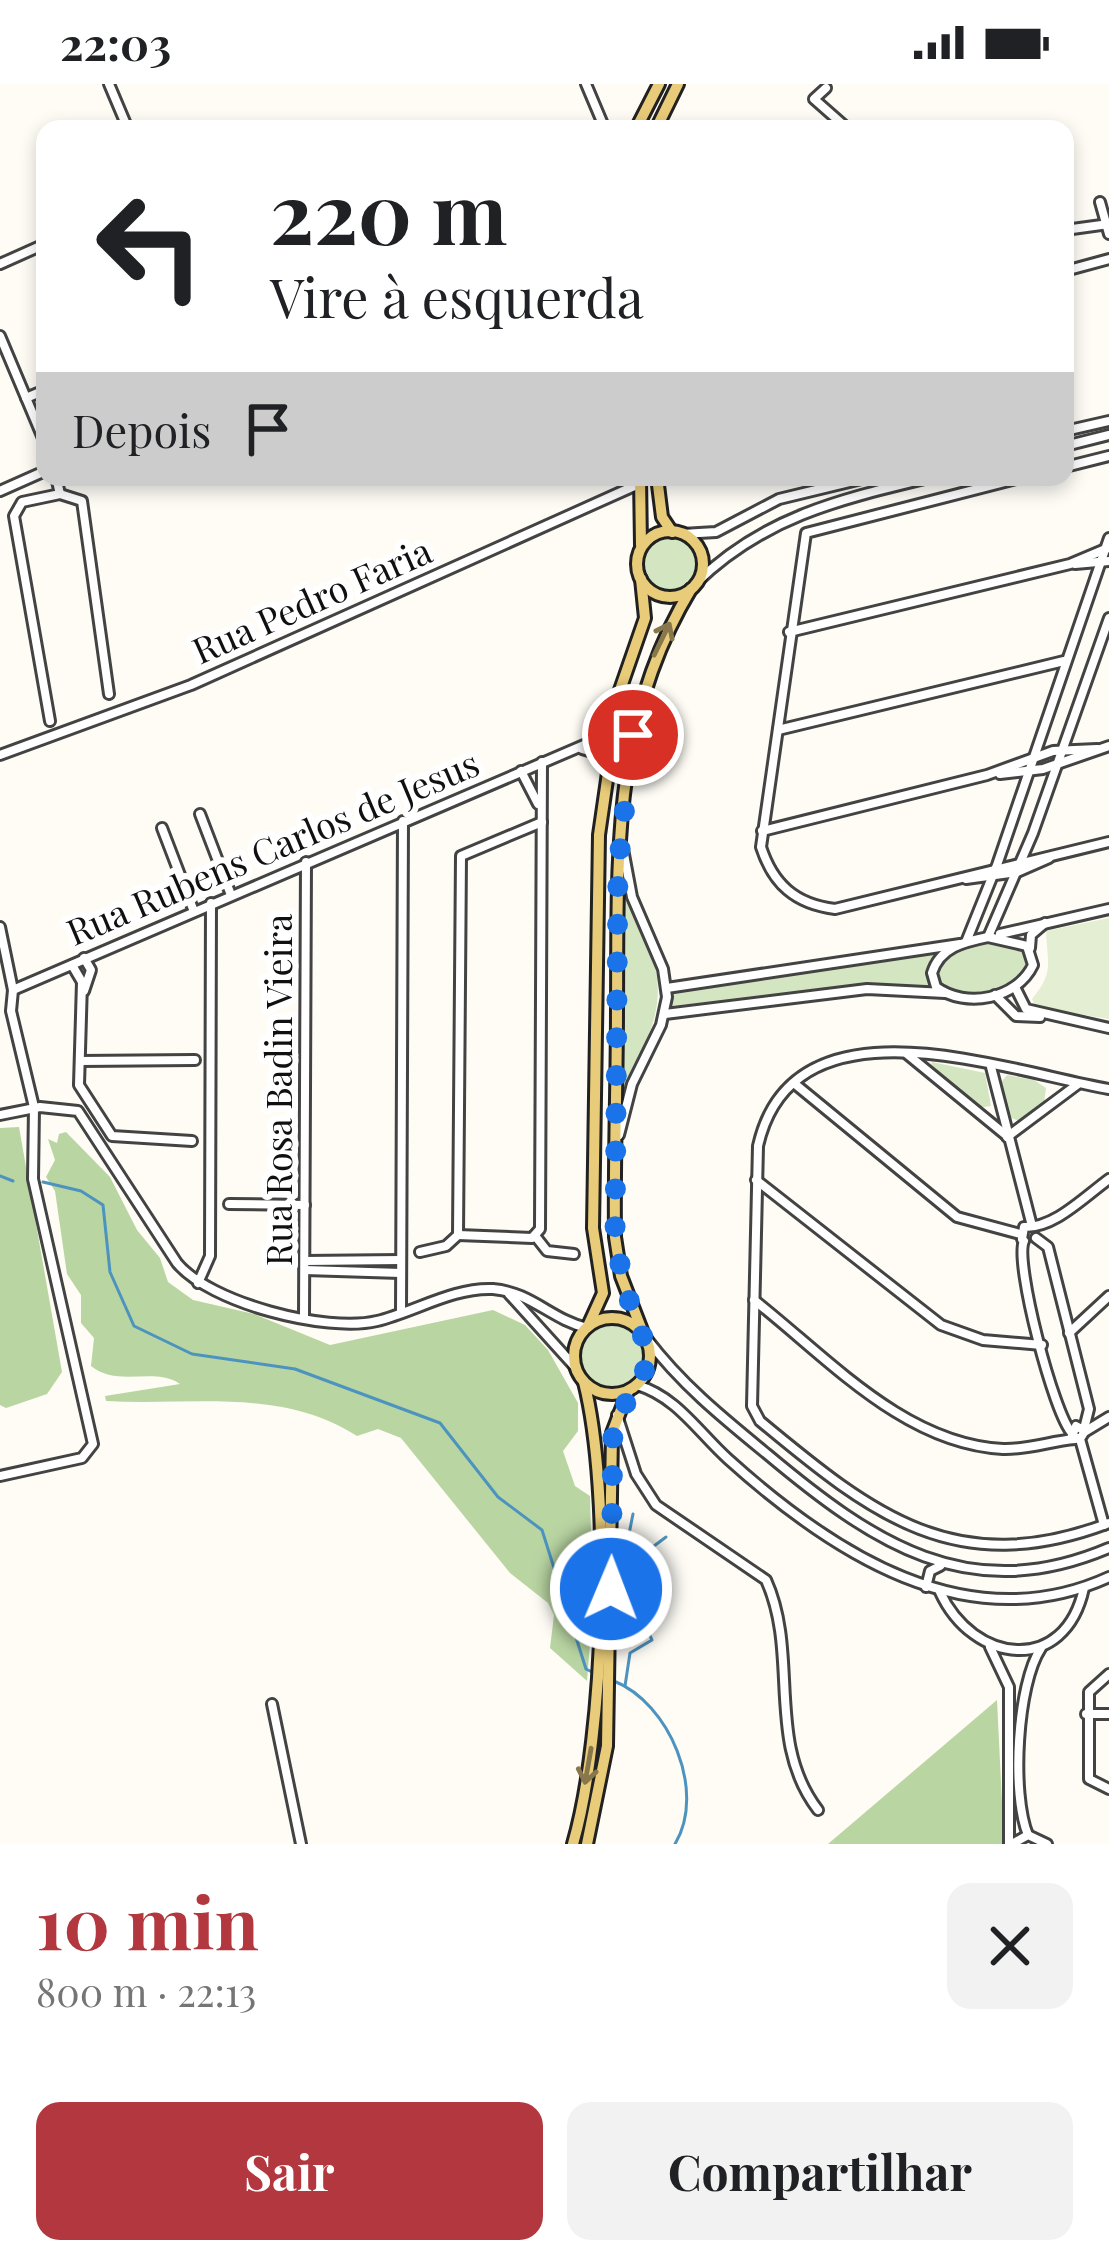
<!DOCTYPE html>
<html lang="pt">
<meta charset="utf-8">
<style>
:root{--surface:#fff;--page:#f2f2f2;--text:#202124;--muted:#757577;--accent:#b2373e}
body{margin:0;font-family:"Playfair Display",serif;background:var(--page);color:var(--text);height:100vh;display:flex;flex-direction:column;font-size:45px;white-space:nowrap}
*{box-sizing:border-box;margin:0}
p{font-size:39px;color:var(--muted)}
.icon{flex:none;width:66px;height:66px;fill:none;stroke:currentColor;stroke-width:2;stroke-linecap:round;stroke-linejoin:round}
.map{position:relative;height:1760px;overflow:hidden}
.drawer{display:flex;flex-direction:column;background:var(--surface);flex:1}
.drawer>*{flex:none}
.hud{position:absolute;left:36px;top:36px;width:1038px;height:366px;border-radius:24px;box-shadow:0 6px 18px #0003;background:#fff;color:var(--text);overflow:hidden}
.pin{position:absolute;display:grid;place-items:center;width:102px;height:102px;color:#fff;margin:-51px;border:6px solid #fff;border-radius:50%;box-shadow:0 3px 12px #0007}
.me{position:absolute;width:132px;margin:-66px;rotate:1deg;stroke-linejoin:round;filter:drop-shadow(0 0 9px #0008)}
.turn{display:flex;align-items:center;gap:42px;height:252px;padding:0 36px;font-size:54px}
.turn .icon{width:156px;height:156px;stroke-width:2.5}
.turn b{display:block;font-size:84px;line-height:102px}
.then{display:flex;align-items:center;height:114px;padding:0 36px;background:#0003;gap:24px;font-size:45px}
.round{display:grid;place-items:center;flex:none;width:126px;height:126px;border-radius:24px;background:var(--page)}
.summary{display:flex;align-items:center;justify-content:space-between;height:204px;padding:0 36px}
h1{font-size:72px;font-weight:700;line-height:90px;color:var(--accent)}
.button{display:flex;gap:24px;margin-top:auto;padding:24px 36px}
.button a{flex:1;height:138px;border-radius:24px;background:var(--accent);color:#fff;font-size:48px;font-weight:700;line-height:138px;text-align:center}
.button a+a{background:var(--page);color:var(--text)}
.status{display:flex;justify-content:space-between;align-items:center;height:84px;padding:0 60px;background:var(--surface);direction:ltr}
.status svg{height:33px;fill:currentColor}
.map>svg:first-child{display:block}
.green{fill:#d4e6c1}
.forest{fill:#b9d5a2}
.pitch{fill:#e4eed2}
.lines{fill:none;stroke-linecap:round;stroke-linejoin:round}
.stream{stroke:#4d93bf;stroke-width:3}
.minor-casing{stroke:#434343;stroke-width:14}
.major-casing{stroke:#212121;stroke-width:16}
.minor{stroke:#fff;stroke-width:8}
.major{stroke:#e9cc79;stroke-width:10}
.oneway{stroke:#87774a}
.route{stroke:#1a73e8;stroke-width:21;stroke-dasharray:0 37.8}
.labels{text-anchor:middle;stroke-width:12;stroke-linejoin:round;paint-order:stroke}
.street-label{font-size:36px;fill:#101010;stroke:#fff}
</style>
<div class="status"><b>22:03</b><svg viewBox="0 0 49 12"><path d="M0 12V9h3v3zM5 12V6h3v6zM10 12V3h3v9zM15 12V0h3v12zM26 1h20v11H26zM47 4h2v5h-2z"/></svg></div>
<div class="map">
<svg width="1109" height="1760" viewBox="0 0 1109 1760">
<rect width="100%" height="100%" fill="#fefcf5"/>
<!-- green -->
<g class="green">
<circle cx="669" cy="481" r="27"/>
<path d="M625 809C654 870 674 904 640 970 634 981 630 994 623 1003Z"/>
<path d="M994 857 1024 865 1029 880C1013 910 968 919 940 900L937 885 956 866Z"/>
<polygon points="939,866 928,884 931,906 869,901 671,922 674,908"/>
<polygon points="932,978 985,989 991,1022 977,1024 930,984"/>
<polygon points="1007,991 1034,996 1046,1004 1044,1019 1019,1037 1007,1032 998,1002"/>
<circle cx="612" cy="1271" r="33"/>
</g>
<!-- forest -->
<g class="forest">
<polygon points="19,1043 62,1288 47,1310 6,1324 0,1321 0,1044"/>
<path d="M66 1048 110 1093 137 1146 160 1174 168 1198 193 1216 254 1230 330 1261 493 1226 525 1241 548 1266 578 1319V1347L563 1367 575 1402 590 1412 593 1522 587 1597 550 1564 554 1531 548 1519 510 1489 401 1354 378 1345 357 1352C280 1303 192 1322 106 1317L105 1312 180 1300C155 1282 118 1304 91 1282L94 1254 81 1239V1211L67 1190 55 1107 46 1093 55 1076 48 1055 57 1059 59 1050Z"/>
<polygon points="997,1616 1004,1760 828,1760"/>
</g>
<!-- pitch -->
<path class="pitch" d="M1109 834V935L1036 923 1032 915C1055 888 1047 878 1046 847Z"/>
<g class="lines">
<!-- stream -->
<g class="stream">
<polyline points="0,1092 13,1097"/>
<polyline points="43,1098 81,1107 103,1121 110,1188 134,1242 192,1270 295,1285 440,1339 498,1413 542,1446 586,1585 594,1589"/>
<polyline points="633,1430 628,1455 644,1483"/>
<path d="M614 1597C669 1619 707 1707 675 1760"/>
<path d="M625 1602 630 1569 652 1556C642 1537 646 1522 638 1504L652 1487 645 1484 650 1465 666 1453"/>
</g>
<defs>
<g id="minor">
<polyline points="109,0 128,45"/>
<polyline points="586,0 605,45"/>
<polyline points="826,4 814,15 848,45"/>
<polyline points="1100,118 1109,150"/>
<polyline points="1065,146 1109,140"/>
<polyline points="0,180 45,160"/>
<polyline points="1065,187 1109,175"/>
<polyline points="0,252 45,359"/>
<polyline points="26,314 45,306"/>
<polyline points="1065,347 1109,337"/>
<polyline points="1065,362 1109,351"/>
<polyline points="1065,383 1109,372"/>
<polyline points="56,393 60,410"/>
<path d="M1024 393 806 449 761 763C773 800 795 820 835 825L1109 758"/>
<polyline points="0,407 45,387"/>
<polyline points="682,450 716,448 779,415 870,393"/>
<polyline points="1075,480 1109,477"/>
<path d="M695 500C764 432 842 415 933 393"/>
<polyline points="789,548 1070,480 1108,464"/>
<polyline points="50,637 14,432 22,418 60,410 82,417 109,610"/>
<polyline points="778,646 1064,577"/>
<polyline points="582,665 609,673"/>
<polyline points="0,671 191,601 641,399"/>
<polyline points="521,687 538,720"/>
<polyline points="1000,690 1043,685 1109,662"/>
<polyline points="200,730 231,811"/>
<polyline points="162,744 193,825"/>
<polyline points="762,747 987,691 1053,667 1097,665"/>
<polyline points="966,795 1017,788 1049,774"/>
<polyline points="0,843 13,906 11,927 34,1023 33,1095 93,1360 82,1374 0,1392"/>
<polyline points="1000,850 1109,825"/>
<polyline points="988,853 1033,749 1109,534"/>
<path d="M988 853 1027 862 1033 881C1017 915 966 925 936 903L932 889C940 863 964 858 988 853Z"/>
<polyline points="966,858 997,781 1109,454"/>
<polyline points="1030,864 1031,851 1045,839"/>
<polyline points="72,881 82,898 79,1001 112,1052 192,1057"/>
<polyline points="1015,903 1026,925 1109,944"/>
<polyline points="667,904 960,860"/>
<polyline points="13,906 612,649"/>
<polyline points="84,907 91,886 84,874"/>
<polyline points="995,911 1016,932 1040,933"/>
<polyline points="665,930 867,905 945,909"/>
<polyline points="907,970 1007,1052"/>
<polyline points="80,977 195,976"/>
<polyline points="991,983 1032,1142"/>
<polyline points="795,1000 957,1133 1020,1150"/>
<path d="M1109 1005C1005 987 793 907 758 1062L752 1322 760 1337C873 1431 956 1497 1109 1439"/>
<path d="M0 1031 40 1023 78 1027 177 1179C210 1219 326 1249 377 1237 414 1228 454 1203 493 1205 531 1208 552 1236 587 1244"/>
<polyline points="619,1051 632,1000 661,941 667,913 663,885 632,813 623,765"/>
<polyline points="1007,1053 1078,1000"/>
<polyline points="756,1096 941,1241 983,1256 1042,1261"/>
<polyline points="229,1120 305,1121"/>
<polyline points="458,1151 532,1154 540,1145 542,678"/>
<polyline points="458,1151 461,772 542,738"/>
<polyline points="536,1153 547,1167 574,1170"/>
<polyline points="1036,1154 1048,1163 1089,1325 1084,1345"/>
<path d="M1022 1155 1024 1143C1054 1144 1082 1115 1109 1095"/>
<path d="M1024 1157C1014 1178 1054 1331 1072 1349"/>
<polyline points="420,1168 446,1162 458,1151"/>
<polyline points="305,1177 401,1176"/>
<polyline points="305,1186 401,1189"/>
<polyline points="198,1199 210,1172 211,819"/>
<polyline points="509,1210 576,1284"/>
<path d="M754 1216C828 1274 904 1360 1003 1365 1027 1366 1051 1357 1075 1355"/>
<polyline points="401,1229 403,737"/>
<polyline points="304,1233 306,778"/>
<polyline points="1069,1249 1109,1212"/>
<path d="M647 1255C681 1300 723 1334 767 1370 872 1458 968 1524 1109 1464"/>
<path d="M637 1301C677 1313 698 1348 728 1375 831 1468 967 1558 1109 1493"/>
<path d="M617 1331 636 1390 656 1421 766 1496C800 1571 765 1657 818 1726"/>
<polyline points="1086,1347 1109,1333"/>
<polyline points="1080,1355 1085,1347 1076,1342 1072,1352 1080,1355 1104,1441"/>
<polyline points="926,1503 930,1487 940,1482"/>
<path d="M940 1508C973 1580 1065 1592 1084 1504"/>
<polyline points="990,1563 1009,1603 1009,1760"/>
<polyline points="1109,1590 1089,1608 1089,1695 1109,1705"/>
<polyline points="272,1620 301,1760"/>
<polyline points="1086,1630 1109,1630"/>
<path d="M1028 1751C1011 1710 1017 1600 1041 1564"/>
<polyline points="1012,1760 1028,1751 1047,1760"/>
</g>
<g id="major">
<polyline points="636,45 659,0"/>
<polyline points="656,45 678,0"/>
<polyline points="640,393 641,461"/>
<polyline points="657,393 662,433 672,448"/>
<circle cx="670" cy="480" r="33"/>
<circle cx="612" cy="1272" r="38"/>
<polyline points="588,1242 603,1209 593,1144 599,751 620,606 645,534 641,495"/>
<path d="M643 1249 621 1192 615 1153C614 1076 617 999 617 923 618 773 611 637 691 505"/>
<path d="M573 1760C605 1650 612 1409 584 1298"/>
<polyline points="587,1760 607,1662 612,1349 628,1307"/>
</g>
</defs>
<!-- minor casing -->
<use href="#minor" class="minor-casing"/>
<!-- major casing -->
<use href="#major" class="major-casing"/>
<!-- minor -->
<use href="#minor" class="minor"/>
<!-- major -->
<use href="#major" class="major"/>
</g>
<!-- one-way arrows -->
<defs><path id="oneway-shaft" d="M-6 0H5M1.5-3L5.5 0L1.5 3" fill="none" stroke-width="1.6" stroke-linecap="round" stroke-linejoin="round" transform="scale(3)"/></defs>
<g class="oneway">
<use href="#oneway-shaft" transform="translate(662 555) rotate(-64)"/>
<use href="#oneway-shaft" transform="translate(588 1682) rotate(100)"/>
</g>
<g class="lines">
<!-- route -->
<polyline class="route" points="611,1505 613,1342 651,1275 624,1202 615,1153 618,784 633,651"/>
</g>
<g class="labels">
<!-- street labels -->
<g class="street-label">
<text transform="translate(312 517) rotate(-24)" y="13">Rua Pedro Faria</text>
<text transform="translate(273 764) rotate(-23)" y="13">Rua Rubens Carlos de Jesus</text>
<text transform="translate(279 1006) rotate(-90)" y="13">Rua Rosa Badin Vieira</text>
</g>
</g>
</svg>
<div class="pin" style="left:633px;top:651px;background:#d93025"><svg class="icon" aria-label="arrive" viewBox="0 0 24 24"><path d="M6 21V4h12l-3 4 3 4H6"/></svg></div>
<svg class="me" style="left:611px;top:1505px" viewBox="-20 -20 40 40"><circle r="17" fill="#1a73e8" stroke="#fff" stroke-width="3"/><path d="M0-11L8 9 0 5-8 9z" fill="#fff"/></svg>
<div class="hud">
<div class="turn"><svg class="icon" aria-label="left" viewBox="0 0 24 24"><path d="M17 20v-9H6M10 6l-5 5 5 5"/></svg><div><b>220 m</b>Vire à esquerda</div></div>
<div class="then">Depois<svg class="icon" aria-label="arrive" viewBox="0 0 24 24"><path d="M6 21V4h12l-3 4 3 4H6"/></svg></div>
</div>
</div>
<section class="drawer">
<div class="summary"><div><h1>10 min</h1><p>800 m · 22:13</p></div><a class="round"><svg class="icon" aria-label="close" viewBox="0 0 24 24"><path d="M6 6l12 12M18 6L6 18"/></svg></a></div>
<div class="button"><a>Sair</a><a>Compartilhar</a></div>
</section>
